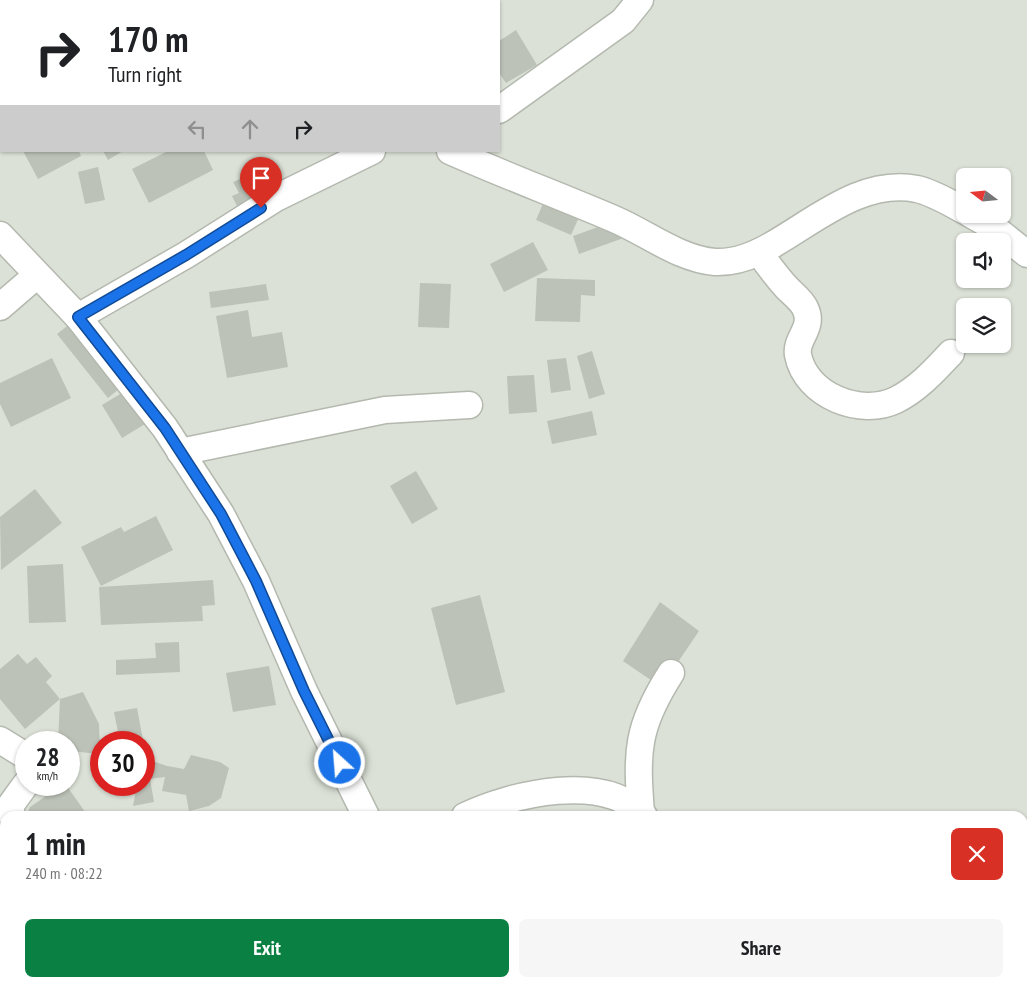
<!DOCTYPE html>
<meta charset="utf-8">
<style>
:root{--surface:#fff;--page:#f6f6f6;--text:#202124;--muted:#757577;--accent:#0b8043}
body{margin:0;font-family:"PT Sans Narrow",sans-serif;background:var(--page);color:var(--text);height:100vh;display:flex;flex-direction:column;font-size:19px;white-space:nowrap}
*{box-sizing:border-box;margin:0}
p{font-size:16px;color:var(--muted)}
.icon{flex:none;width:28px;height:28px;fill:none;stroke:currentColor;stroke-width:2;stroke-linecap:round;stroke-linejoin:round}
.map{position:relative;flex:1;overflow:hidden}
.drawer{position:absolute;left:0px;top:811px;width:1028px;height:176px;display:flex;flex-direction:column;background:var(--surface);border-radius:15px 15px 0 0;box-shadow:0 1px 4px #0004}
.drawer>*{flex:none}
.guide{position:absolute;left:0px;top:0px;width:500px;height:152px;box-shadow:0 1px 4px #0004;background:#fff;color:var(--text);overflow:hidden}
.needle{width:32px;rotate:286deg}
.fabs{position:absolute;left:956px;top:168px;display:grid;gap:10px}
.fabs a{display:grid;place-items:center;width:55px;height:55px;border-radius:8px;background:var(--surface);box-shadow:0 1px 4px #0004;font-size:25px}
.speed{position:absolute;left:15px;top:731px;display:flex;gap:10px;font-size:25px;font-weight:700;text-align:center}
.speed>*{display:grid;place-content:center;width:65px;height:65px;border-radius:50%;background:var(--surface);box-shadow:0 1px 4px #0004;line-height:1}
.speed small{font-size:12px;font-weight:400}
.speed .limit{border:8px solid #d22;background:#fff;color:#111}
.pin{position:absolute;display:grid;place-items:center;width:42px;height:42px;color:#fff;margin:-51px -21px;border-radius:50% 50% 50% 0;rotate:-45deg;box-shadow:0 0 5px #0007}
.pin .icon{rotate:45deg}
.me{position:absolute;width:55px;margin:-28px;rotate:334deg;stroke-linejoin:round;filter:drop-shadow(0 0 4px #0008)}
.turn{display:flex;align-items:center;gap:18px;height:105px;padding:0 25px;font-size:22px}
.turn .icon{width:65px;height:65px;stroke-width:2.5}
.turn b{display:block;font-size:35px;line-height:42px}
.lanes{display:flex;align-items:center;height:48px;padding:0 25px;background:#0003;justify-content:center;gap:25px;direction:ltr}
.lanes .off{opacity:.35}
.round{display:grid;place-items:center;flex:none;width:52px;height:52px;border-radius:8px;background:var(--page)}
.head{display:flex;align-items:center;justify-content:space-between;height:85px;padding:0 25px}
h1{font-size:30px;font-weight:800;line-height:38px}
.button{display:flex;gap:10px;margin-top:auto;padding:10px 25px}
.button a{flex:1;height:58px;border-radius:8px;background:var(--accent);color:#fff;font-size:20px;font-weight:800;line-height:58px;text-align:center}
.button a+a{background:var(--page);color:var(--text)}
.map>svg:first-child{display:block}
.building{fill:#bcc2b7}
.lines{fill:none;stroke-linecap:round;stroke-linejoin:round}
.minor-casing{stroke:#b4b9af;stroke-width:29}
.minor{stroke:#fff;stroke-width:26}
.route-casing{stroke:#114b97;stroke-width:12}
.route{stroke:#1a73e8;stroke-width:9}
</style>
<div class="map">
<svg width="1027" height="987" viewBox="0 0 1027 987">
<rect width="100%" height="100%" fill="#dbe1d6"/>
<!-- building -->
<g class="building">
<polygon points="516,30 537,65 506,83 499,73 499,41"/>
<polygon points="23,151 79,151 81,156 38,179"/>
<polygon points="103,151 123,151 108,160"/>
<polygon points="168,151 204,151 213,170 149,203 132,169"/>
<polygon points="98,167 105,200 85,204 78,172"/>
<polygon points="249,175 261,202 240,212 232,196 239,193 233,182"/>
<polygon points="549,190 584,206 571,235 536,220"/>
<polygon points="626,217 632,235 579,254 573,236"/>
<polygon points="533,242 548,270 504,292 490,264"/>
<polygon points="537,278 595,280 595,296 581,295 580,322 535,321"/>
<polygon points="420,283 451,284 449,328 418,327"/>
<polygon points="266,284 269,300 211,308 209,292"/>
<polygon points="248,310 252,337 282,332 288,367 227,378 216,316"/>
<polygon points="80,316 130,380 108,398 57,334"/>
<polygon points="592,351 605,394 589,399 577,356"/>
<polygon points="52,358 71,398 11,427 0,404 0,383"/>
<polygon points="566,358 571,390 551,393 547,360"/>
<polygon points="534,375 537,412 509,414 507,376"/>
<polygon points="135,385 155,418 122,438 102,405"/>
<polygon points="592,411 597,435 552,444 547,421"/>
<polygon points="416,471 438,509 412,524 390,486"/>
<polygon points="35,489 62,523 1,570 0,517"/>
<polygon points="156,516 173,550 101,586 81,547 121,527 124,532"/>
<polygon points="63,564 66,622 29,623 27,566"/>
<polygon points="213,580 215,605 202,606 203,621 101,625 99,587"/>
<polygon points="480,595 505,692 456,705 431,608"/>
<polygon points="660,602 699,631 661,687 623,661"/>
<polygon points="179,642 180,672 116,675 116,660 156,658 155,643"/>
<polygon points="18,654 27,664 36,657 52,676 46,682 60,699 25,729 0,699 0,669"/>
<polygon points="269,666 276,705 233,712 226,673"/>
<polygon points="83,692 99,724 100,754 69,751 69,742 58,742 60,699"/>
<polygon points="137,708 143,740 120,742 114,712"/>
<polygon points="191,755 220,762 229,768 221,798 209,806 189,811 186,795 162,791 165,777 150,779 154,802 133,806 137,785 144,785 144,758 167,766 184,769"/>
<polygon points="62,785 66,785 88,816 26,816 30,807"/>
<polygon points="5,973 5,982 37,982 38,987 0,987 0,974"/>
<polygon points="375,982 411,982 406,987 380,987"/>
<polygon points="668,982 689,982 690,987 654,987"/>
<polygon points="906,982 915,982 915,987 892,987"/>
</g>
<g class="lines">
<defs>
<g id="minor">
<polyline points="499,110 623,21 640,0"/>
<path d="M450 151C504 175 560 196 614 219 647 233 679 259 715 262 735 263 755 255 772 245 816 220 863 178 917 189 934 193 950 203 965 211"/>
<polyline points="970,214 993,227 1027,254"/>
<polyline points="0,235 78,317 165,428 221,514 256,581 304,691 366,816"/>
<path d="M759 252C768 265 777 277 787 288 793 294 802 301 805 308 815 328 795 338 798 355 806 396 861 417 896 400 918 389 935 370 951 353"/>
<polyline points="0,307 37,275"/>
<polyline points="78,317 186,255 276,198 372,151"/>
<polyline points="180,452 385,410 469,405"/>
<polyline points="0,740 26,756"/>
<path d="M641 813C636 751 637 726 671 673"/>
<polyline points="12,816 10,806 26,784"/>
<path d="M465 816C511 794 605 771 644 816"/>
<polyline points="1022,951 1027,955"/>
<polyline points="68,982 69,987"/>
<polyline points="489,982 494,987"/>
<polyline points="731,982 731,987"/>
</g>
</defs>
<!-- minor casing -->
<use href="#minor" class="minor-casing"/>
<!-- minor -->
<use href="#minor" class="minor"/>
</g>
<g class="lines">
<defs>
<polyline id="route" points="261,208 186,255 78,317 165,428 221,514 256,581 304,691 340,763"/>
</defs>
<!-- route casing -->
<use href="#route" class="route-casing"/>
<!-- route -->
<use href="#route" class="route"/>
</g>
</svg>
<div class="fabs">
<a><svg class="needle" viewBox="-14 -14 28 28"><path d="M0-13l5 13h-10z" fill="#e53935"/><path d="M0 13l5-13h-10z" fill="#757577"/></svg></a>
<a><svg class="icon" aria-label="sound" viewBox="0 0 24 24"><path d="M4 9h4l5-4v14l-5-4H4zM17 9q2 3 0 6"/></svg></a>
<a><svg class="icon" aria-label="layers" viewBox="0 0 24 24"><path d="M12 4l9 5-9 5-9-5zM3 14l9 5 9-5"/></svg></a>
</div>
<div class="speed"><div>28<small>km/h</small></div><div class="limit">30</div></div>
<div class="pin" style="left:261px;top:208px;background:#d93025"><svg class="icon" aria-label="arrive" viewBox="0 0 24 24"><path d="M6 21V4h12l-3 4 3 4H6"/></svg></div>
<svg class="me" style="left:340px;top:763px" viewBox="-20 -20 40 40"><circle r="17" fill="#1a73e8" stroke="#fff" stroke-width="3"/><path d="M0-11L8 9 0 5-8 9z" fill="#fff"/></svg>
<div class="guide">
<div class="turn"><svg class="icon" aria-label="right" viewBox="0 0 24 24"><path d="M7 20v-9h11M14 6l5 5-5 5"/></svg><div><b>170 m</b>Turn right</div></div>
<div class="lanes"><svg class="icon off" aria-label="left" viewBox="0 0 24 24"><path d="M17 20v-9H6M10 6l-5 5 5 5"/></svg><svg class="icon off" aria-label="ahead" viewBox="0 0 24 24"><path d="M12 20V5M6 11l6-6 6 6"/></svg><svg class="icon" aria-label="right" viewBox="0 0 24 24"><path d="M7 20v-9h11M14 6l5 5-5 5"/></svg></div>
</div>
<section class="drawer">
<div class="head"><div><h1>1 min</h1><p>240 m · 08:22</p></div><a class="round" style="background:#d93025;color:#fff"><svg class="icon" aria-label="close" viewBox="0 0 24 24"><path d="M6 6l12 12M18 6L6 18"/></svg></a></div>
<div class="button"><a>Exit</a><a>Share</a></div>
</section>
</div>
